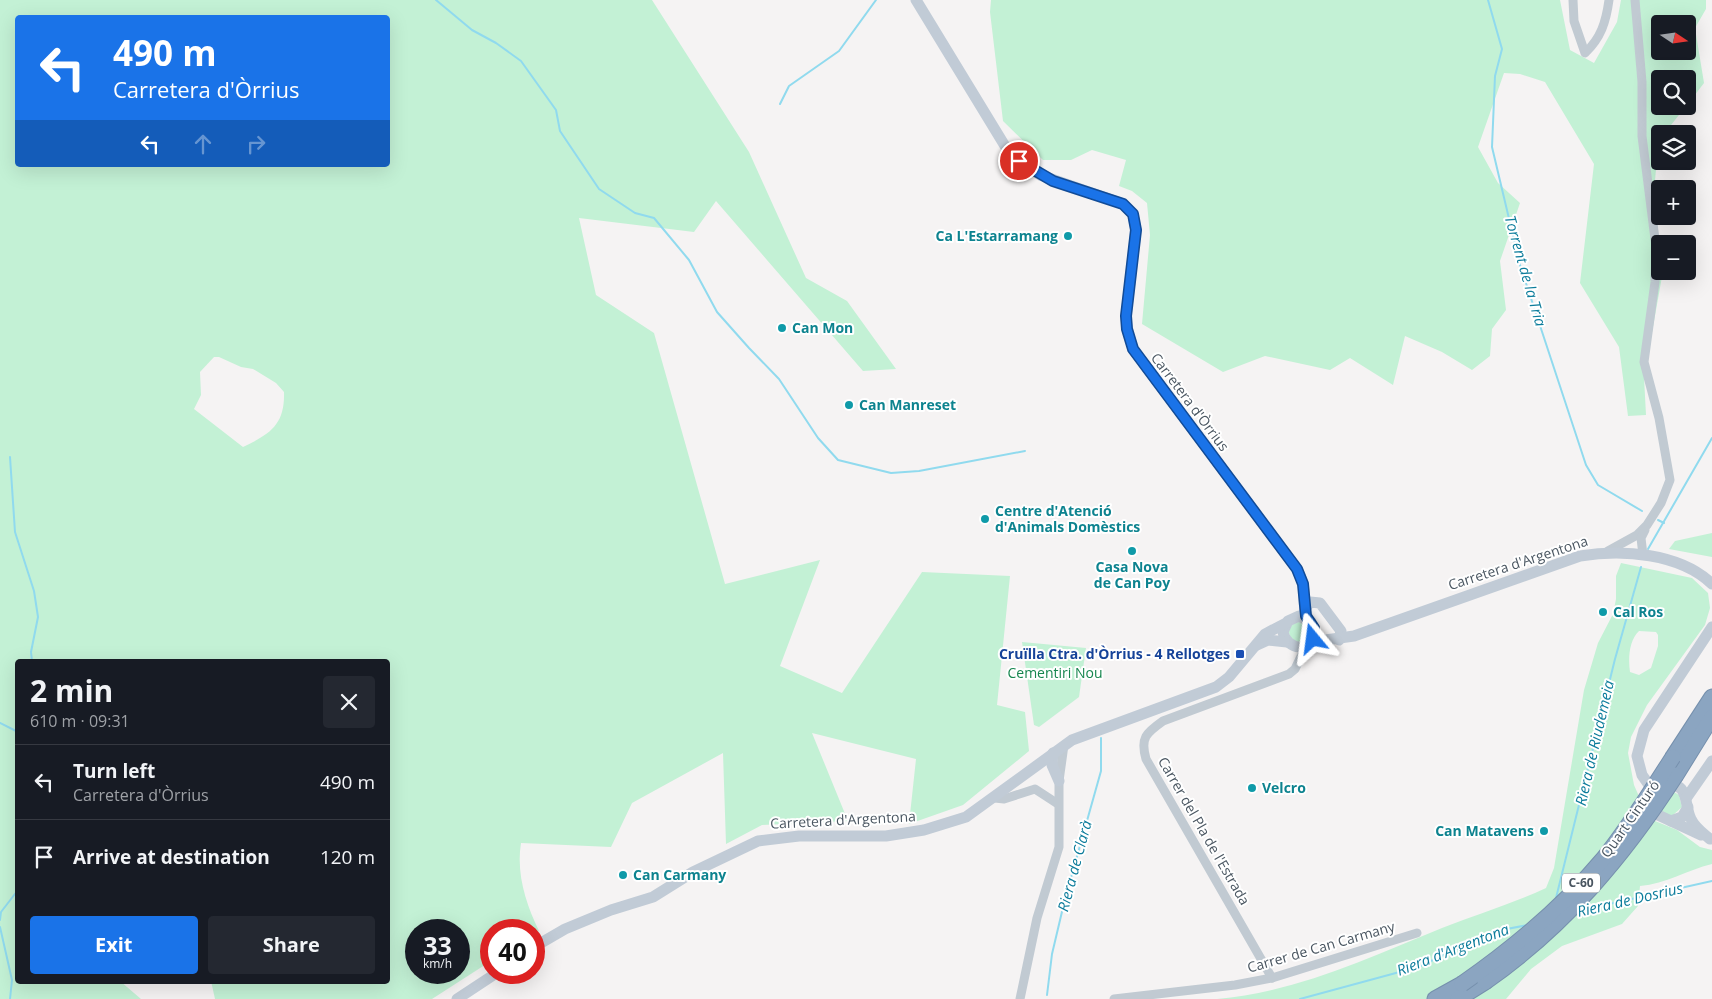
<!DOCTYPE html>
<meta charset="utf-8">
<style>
:root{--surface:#171b24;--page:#242831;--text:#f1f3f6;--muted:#9ea1a6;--line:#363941;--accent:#1a73e8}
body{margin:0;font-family:"Open Sans",sans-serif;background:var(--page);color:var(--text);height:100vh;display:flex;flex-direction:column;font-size:19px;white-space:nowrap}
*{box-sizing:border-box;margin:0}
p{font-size:16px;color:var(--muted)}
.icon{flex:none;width:28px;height:28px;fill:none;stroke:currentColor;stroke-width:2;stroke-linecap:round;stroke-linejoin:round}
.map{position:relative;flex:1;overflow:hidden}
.panel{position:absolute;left:15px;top:659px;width:375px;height:325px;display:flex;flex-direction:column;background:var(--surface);border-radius:5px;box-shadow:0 5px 20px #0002}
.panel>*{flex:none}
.banner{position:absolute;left:15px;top:15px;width:375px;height:152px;border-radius:5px;box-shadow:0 5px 20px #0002;background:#1a73e8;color:#fff;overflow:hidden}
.needle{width:32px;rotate:103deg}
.fabs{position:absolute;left:1651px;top:15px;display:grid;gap:10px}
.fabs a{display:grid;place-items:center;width:45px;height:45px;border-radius:5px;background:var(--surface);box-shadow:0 5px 20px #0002;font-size:25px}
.speed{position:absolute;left:405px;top:919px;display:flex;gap:10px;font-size:25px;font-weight:700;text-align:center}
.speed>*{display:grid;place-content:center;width:65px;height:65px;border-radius:50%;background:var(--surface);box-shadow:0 5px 20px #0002;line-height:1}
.speed small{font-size:12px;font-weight:400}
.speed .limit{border:8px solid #d22;background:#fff;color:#111}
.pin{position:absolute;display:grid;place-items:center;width:42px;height:42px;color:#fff;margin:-21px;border:2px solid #fff;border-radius:50%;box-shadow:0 1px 5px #0007}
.me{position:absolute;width:55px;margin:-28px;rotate:344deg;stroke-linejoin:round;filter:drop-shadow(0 0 4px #0008)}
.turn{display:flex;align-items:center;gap:18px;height:105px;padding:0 15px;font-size:22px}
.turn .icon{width:65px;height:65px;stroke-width:2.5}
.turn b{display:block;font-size:35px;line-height:42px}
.lanes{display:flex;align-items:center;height:48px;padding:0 15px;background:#0003;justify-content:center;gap:25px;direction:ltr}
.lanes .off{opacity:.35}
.round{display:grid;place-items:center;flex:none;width:52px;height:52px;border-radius:5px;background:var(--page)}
.headline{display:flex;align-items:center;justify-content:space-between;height:85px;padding:0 15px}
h1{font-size:30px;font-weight:700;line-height:38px}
.button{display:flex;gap:10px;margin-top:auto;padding:10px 15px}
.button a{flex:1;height:58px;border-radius:5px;background:var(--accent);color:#fff;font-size:20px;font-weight:700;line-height:58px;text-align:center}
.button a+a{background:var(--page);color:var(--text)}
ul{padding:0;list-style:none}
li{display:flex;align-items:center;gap:15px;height:75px;padding:0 15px;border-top:1px solid var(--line)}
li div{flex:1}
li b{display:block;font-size:19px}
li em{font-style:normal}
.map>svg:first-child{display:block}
.green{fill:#c3f1d5;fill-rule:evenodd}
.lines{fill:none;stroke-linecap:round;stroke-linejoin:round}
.stream{stroke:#90daee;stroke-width:2}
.highway-casing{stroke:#7690ad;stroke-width:17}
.street{stroke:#c1cad2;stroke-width:9}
.secondary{stroke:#c1cbd6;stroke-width:11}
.highway{stroke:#8ba5c1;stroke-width:15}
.highway-bridge-casing{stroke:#7690ad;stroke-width:17;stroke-linecap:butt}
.highway-bridge{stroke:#8ba5c1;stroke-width:15}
.route-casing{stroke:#114b97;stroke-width:12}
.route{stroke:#1a73e8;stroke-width:9}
.culture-dot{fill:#0f9aa8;stroke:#fff;stroke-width:2}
.transit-dot{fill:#1a4fb4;stroke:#fff;stroke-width:2}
.labels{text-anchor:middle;stroke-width:4;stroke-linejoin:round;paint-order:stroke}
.shield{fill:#fff;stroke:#808990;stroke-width:1}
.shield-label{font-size:12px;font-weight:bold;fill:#4a5661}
.culture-label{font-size:14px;font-weight:bold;fill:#0d838f;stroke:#fff;text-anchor:start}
.street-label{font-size:14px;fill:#4a5661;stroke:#fff}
.transit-label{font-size:14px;font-weight:bold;fill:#164399;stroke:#fff;text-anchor:end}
.park-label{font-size:14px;fill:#17864f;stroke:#fff}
.water-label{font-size:15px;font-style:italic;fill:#0c7c9b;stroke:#fff}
</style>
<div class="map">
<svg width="1712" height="999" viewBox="0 0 1712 999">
<rect width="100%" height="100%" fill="#f5f3f3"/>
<!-- green -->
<g class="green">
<path d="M0 0H652L749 152 806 278 847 301 896 369 863 371 716 201 694 232 579 218 596 295 654 333 725 584 820 560 780 666 842 693 922 572 1010 576 997 705 1025 712 1029 751 963 805 909 824 916 759 812 733 848 821 762 825 726 844 723 753 632 803 611 847 521 843C516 874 526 904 539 931L534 935V930H491V961L432 999H215L211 981H388V661H18V981H120L141 999H0ZM18 18H388V165H18ZM214 357H219L241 367 253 369 276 383 284 392C285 425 270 434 243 447L194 409 201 395 200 372ZM416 930H459V972H416Z"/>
<path d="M991 0H1560L1570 50 1594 63 1617 22 1621 0H1706V9L1695 28 1704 83 1688 104V79H1660V106H1686L1664 134H1660C1660 151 1655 168 1655 185 1655 214 1660 242 1660 271H1663L1644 377 1646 415 1628 416 1619 347 1580 283 1594 164 1545 82 1520 74 1504 73 1478 147 1498 183 1520 203 1500 261 1506 310 1492 329 1490 356 1472 370 1442 352 1405 336 1393 385 1350 358 1330 370 1265 356 1223 372 1142 324 1150 235 1147 203 1132 191 1119 186 1126 160 1092 150 1071 160H1043L1003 121 990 12ZM1660 24H1688V51H1660Z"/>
<polygon points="1712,533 1712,557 1669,549 1675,541"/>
<path d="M1621 563 1692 578 1708 593 1710 608 1705 625 1647 705 1631 737 1628 753 1634 785 1645 810 1655 821 1677 830 1700 847 1712 850V864C1687 870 1666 884 1640 886L1638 906 1622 924 1562 946 1531 969 1506 999H1217C1296 992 1369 958 1442 928 1477 914 1512 904 1546 888L1554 868 1584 690 1598 643 1613 614 1616 599V576ZM1639 631 1656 632 1658 635V646L1651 668 1639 675 1630 672C1628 659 1629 640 1639 631Z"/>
<circle cx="1299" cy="632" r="10"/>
<polygon points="1022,642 1086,648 1079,697 1039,727 1034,725"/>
<polygon points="1674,792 1679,795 1682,807 1672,816 1661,812 1659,801"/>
</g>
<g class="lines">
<!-- stream -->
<g class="stream">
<polyline points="436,0 472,30 496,43 521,61 556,110 560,131 599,189 635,213 654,218 689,260 717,312 749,348 779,379 818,438 838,460 891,473 919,471 1025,451"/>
<polyline points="1488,0 1502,49 1495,76 1492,147 1520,265 1586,465 1598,485 1642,511"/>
<polyline points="780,104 789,86 839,51 876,0"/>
<polyline points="10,457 15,532 34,591 38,617 31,652 32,661"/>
<polyline points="1658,520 1664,523"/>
<polyline points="1648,549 1712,438"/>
<polyline points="0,723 18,732"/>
<polyline points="1556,898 1615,659 1641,567"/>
<polyline points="1578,911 1712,881"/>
<polyline points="0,920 1,912 18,890"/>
<polyline points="0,927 12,980 10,999"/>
<polyline points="1047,995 1052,954 1065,899 1101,771 1101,738"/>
<polyline points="1300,999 1418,967 1496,931 1528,925"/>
</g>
<defs>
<g id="highway">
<polyline points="1673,757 1712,697"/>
<polyline points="1676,775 1712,717"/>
<polyline points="1435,999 1462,984"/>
<polyline points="1458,999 1485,982"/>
</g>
</defs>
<!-- highway casing -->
<use href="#highway" class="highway-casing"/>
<!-- street -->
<g class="street">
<path d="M1573 0 1574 21 1585 53C1601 38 1606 22 1609 0"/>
<polyline points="1608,551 1637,535 1647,525 1661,503 1670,480 1659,418 1644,362 1655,282 1656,247 1642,136 1642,82 1635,0"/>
<polyline points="1643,555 1641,538 1645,530"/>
<polyline points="995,798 1004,799 1035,789 1058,804"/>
<path d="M1272 978 1146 759C1140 738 1146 733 1163 721L1289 674 1295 669 1306 646"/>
<polyline points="1020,999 1037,918 1059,847 1059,781 1064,745"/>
<polyline points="1114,999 1235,985 1272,978 1417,933"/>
</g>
<!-- secondary -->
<g class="secondary">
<path d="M916 0 1005 146 1019 161 1040 175 1123 204 1133 214 1136 230 1126 316 1127 329 1133 349 1297 569C1299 574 1302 579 1303 584 1305 594 1303 606 1306 616 1309 622 1315 625 1314 633 1313 654 1286 650 1283 632L1288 621 1299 616 1311 622"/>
<polyline points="1305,609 1310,602 1320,603 1341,631 1339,640"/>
<path d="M1311 642 1354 636 1580 556C1622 549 1680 553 1712 584"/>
<polyline points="1257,645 1268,640 1287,642"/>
<polyline points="1053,753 1052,765 1059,781"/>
<path d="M1663 788C1690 777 1684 807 1691 819 1695 828 1703 833 1710 839"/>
<polyline points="1656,795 1642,775 1637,756 1644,730 1712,627"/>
<polyline points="1687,797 1712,761"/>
<polyline points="1654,801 1658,815 1671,821 1682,817 1688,807"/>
<polyline points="1671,821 1701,835"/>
<polyline points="534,947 565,929 611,910 653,897 693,872 758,841 799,836 886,836 924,830 966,817 1072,740 1216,687 1229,677 1265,634 1286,623"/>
<polyline points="457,999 498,972"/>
</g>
<!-- highway -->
<use href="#highway" class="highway"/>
<defs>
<g id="highway-bridge">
<path d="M1485 982C1564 927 1624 856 1676 775"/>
<path d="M1462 984C1515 947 1563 907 1604 858 1630 826 1651 791 1673 757"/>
</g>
</defs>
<!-- highway-bridge casing -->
<use href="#highway-bridge" class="highway-bridge-casing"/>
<!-- highway-bridge -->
<use href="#highway-bridge" class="highway-bridge"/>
</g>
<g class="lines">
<defs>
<polyline id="route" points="1019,161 1053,181 1123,204 1133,214 1136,230 1126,316 1127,329 1133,349 1297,569 1303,584 1306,616 1314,628 1313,639"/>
</defs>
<!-- route casing -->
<use href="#route" class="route-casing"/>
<!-- route -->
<use href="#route" class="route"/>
</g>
<!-- markers -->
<g class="culture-dot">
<circle cx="1068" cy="236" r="5"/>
<circle cx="782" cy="328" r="5"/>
<circle cx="849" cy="405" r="5"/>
<circle cx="985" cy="519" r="5"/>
<circle cx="1132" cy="551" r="5"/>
<circle cx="1603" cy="612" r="5"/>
<circle cx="1252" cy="788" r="5"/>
<circle cx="1544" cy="831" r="5"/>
<circle cx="623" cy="875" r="5"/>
</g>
<rect class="transit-dot" x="1235" y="649" width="10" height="10" rx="2.5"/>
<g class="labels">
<!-- shield labels -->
<rect class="shield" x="1562" y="873.5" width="38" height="19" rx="4"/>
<g class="shield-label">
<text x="1581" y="887">C-60</text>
</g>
<!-- culture labels -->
<g class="culture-label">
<text x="1058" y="241" text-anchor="end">Ca L'Estarramang</text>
<text x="792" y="333">Can Mon</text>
<text x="859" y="410">Can Manreset</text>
<text x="995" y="516">Centre d'Atenció<tspan x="995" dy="16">d'Animals Domèstics</tspan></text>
<text x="1132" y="572" text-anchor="middle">Casa Nova<tspan x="1132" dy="16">de Can Poy</tspan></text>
<text x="1613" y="617">Cal Ros</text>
<text x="1262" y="793">Velcro</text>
<text x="1534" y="836" text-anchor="end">Can Matavens</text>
<text x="633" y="880">Can Carmany</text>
</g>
<!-- street labels -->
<g class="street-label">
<text transform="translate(1190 402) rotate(53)" y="5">Carretera d'Òrrius</text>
<text transform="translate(1518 563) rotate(-18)" y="5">Carretera d'Argentona</text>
<text transform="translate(1630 819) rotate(-55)" y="5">Quart Cinturó</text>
<text transform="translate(843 820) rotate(-3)" y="5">Carretera d'Argentona</text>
<text transform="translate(1204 831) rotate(60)" y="5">Carrer del Pla de l'Estrada</text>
<text transform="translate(1321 947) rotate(-16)" y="5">Carrer de Can Carmany</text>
</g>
<!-- transit labels -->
<g class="transit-label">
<text x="1230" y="659">Cruïlla Ctra. d'Òrrius - 4 Rellotges</text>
</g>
<!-- park labels -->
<g class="park-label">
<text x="1055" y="678">Cementiri Nou</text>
</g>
<!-- water labels -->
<g class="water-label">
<text transform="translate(1525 271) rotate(74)" y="5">Torrent de la Tria</text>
<text transform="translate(1595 743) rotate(-77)" y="5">Riera de Riudemeia</text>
<text transform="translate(1075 866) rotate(-75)" y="5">Riera de Clarà</text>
<text transform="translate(1630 900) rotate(-13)" y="5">Riera de Dosrius</text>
<text transform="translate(1453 950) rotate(-21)" y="5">Riera d'Argentona</text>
</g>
</g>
</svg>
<div class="fabs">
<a><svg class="needle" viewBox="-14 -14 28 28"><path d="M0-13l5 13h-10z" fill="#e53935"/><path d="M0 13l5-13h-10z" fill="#9ea1a6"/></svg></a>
<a><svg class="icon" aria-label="search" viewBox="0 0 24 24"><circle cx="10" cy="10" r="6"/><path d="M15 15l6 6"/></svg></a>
<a><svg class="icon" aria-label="layers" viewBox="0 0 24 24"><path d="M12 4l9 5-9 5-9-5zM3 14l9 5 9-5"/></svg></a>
<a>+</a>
<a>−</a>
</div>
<div class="speed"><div>33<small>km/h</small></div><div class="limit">40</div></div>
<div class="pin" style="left:1019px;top:161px;background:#d93025"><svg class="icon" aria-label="arrive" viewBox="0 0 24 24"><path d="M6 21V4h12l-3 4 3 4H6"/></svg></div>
<svg class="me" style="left:1313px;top:639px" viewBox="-20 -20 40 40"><path d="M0-17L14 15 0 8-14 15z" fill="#1a73e8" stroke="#fff" stroke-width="4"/></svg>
<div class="banner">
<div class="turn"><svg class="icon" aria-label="left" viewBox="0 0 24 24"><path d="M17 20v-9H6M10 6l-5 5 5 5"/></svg><div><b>490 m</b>Carretera d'Òrrius</div></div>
<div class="lanes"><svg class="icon" aria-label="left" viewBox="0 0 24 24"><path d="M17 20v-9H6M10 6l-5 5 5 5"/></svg><svg class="icon off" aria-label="ahead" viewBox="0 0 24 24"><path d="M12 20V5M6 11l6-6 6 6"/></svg><svg class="icon off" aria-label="right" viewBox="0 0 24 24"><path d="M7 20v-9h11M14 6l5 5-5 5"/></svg></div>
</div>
<section class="panel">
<div class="headline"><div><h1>2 min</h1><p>610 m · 09:31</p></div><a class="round"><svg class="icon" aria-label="close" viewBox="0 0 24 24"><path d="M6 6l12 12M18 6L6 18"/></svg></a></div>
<ul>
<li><svg class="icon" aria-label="left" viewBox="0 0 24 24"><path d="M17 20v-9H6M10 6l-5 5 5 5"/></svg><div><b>Turn left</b><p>Carretera d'Òrrius</p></div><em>490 m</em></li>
<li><svg class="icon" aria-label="arrive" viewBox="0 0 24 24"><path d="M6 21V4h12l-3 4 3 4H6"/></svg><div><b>Arrive at destination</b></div><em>120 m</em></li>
</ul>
<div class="button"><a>Exit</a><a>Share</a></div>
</section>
</div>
